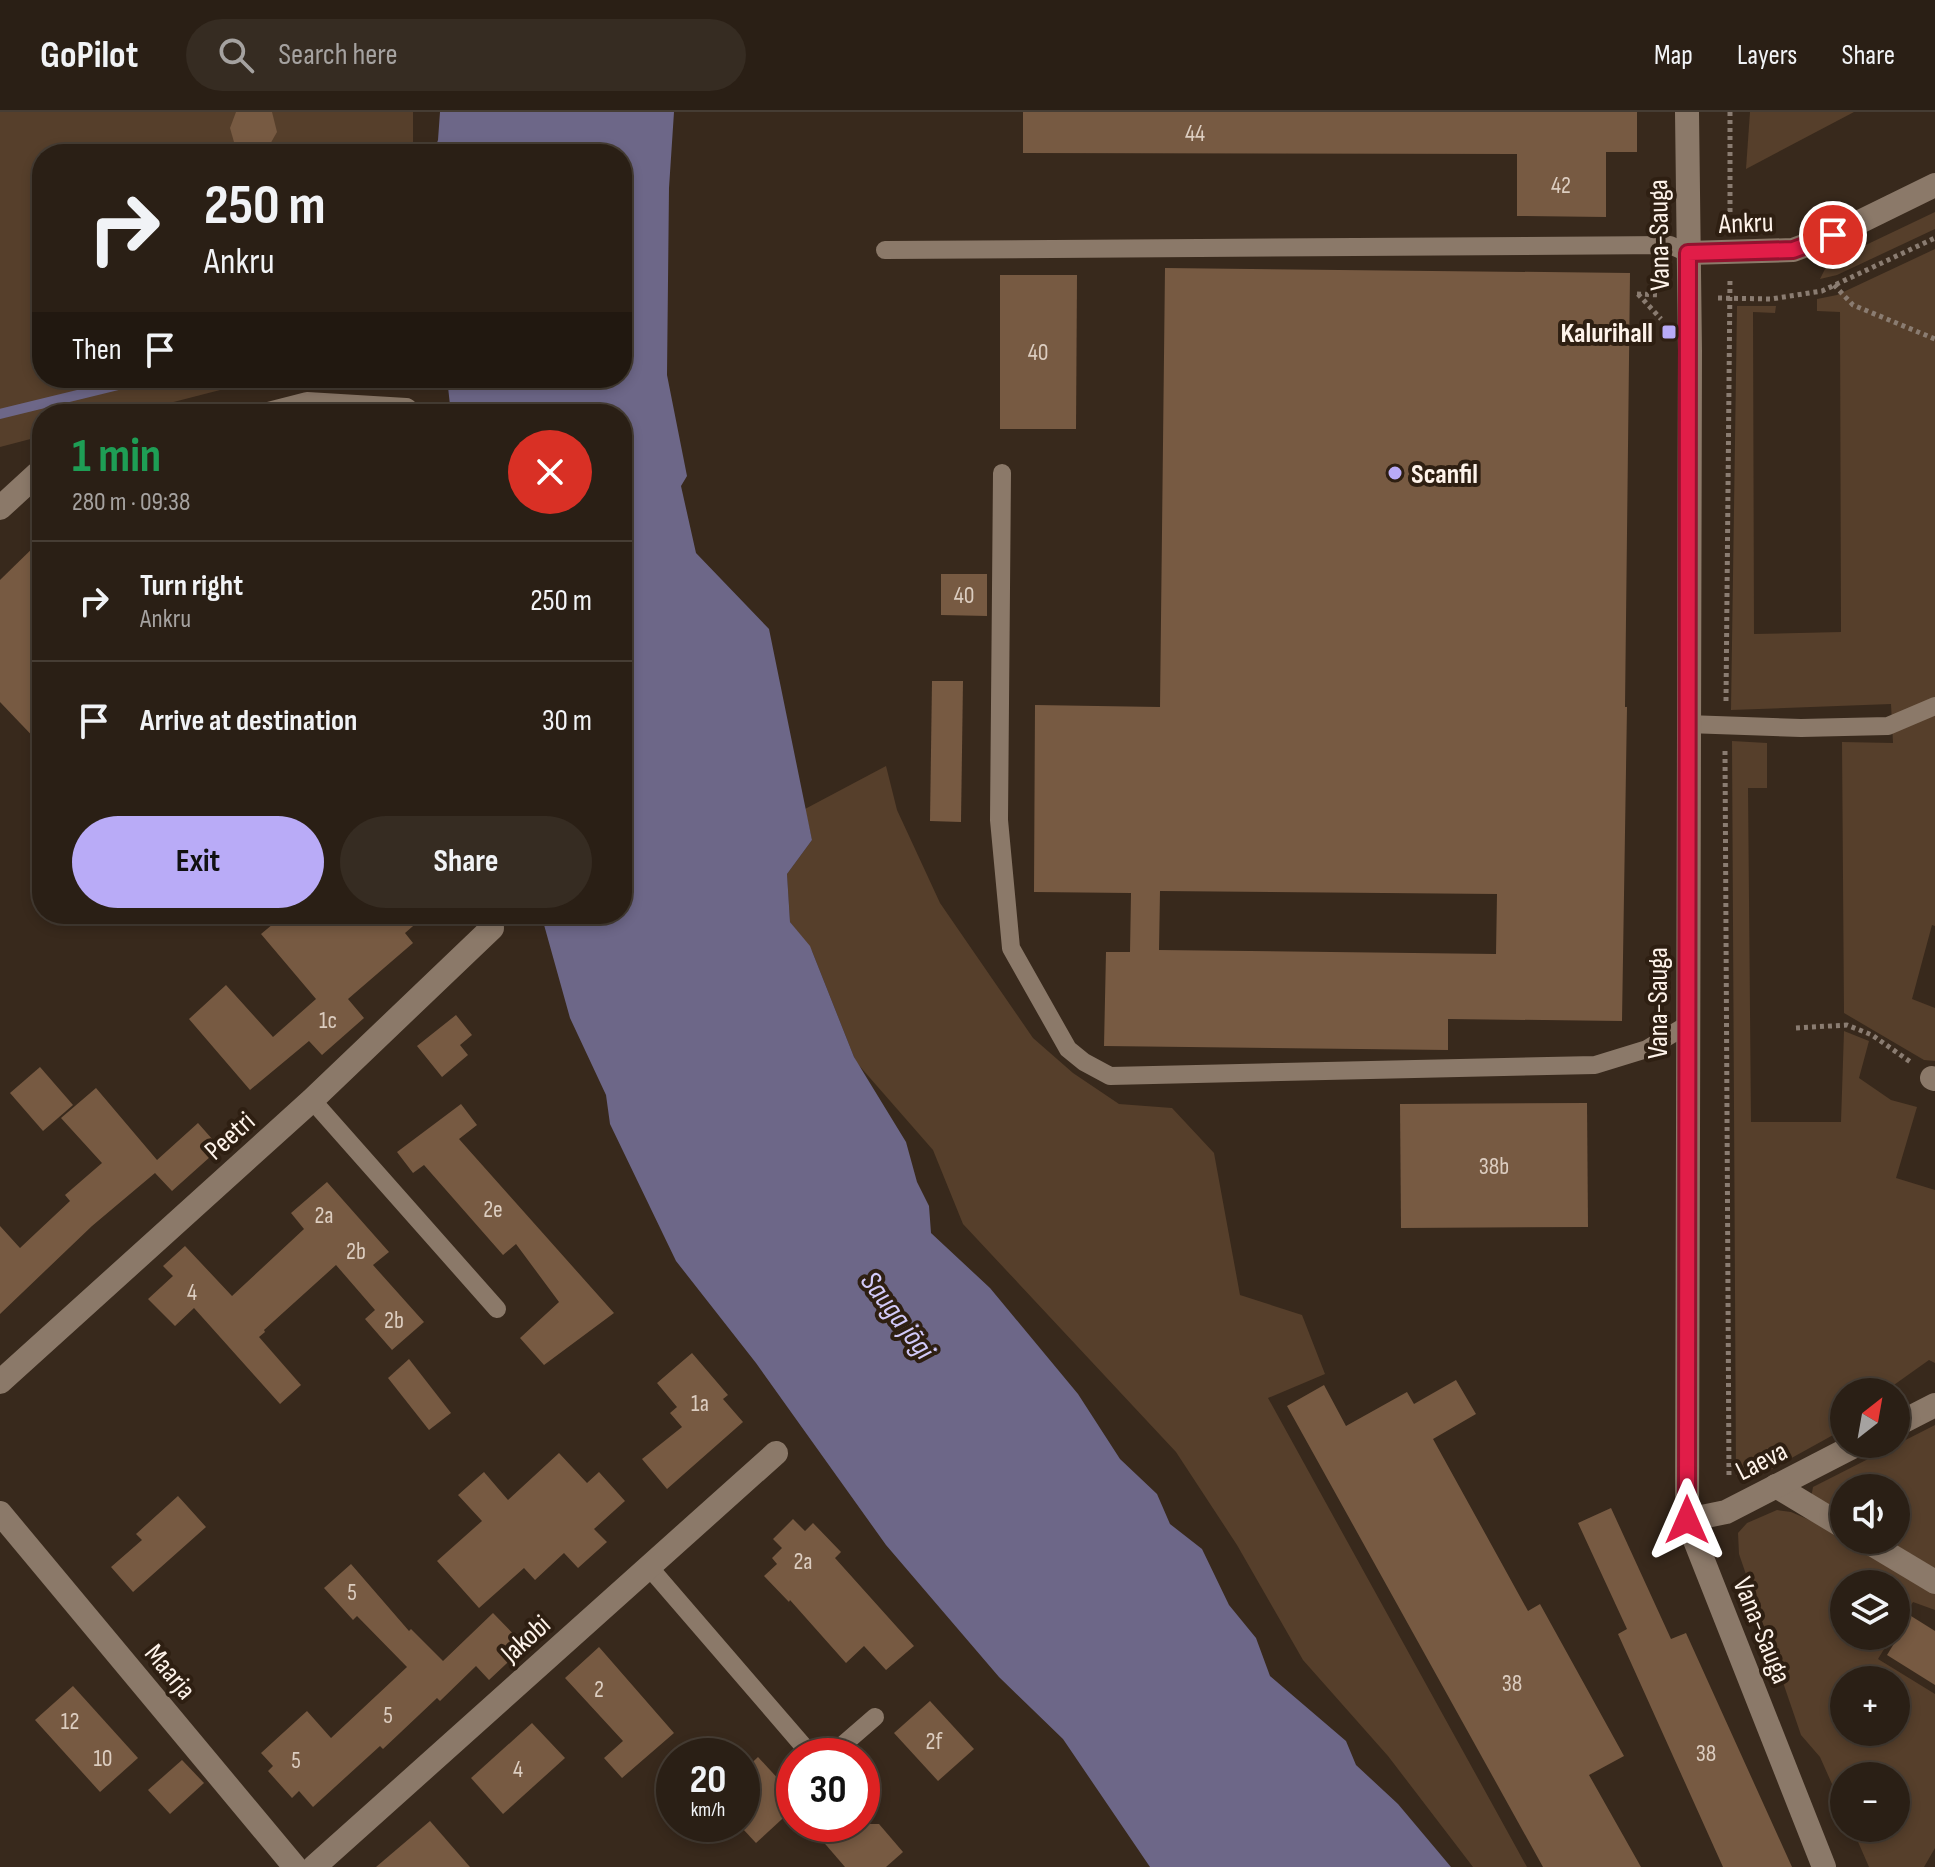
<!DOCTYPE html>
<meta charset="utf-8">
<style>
:root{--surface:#2a1f15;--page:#362c22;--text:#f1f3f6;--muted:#a5a2a0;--line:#463d34;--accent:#b9abf7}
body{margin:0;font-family:"Sofia Sans Condensed",sans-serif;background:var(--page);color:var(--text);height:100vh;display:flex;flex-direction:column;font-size:30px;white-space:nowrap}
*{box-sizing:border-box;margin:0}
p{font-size:26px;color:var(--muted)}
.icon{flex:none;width:44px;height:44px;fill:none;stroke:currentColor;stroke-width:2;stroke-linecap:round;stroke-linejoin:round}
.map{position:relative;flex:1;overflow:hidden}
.side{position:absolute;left:32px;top:292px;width:600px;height:520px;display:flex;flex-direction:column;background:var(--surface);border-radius:32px;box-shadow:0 4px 12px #0003,0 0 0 2px var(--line)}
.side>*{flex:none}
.guide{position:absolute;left:32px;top:32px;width:600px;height:244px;border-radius:32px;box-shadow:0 4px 12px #0003,0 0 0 2px var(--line);background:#2a1f15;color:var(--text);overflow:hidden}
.needle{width:52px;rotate:31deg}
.controls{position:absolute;left:1830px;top:1266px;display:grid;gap:16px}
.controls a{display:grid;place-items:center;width:80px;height:80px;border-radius:50%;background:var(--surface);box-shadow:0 4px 12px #0003,0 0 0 2px var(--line);font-size:40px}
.speed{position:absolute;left:656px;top:1626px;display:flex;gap:16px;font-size:40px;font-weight:700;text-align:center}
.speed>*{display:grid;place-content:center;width:104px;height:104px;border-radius:50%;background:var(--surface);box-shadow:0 4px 12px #0003,0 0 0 2px var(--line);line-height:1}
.speed small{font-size:20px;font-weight:400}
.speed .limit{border:12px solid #d22;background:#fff;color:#111}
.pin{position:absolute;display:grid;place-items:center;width:68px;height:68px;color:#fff;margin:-34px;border:4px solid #fff;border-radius:50%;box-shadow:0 2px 8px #0007}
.me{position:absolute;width:88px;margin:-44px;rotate:0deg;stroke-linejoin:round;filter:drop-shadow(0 0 6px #0008)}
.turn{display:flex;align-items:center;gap:28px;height:168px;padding:0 40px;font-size:36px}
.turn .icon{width:104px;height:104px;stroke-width:2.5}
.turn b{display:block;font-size:56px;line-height:68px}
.then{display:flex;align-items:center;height:76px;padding:0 40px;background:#0003;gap:16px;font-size:30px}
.round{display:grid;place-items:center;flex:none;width:84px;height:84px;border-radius:42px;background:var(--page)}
.headline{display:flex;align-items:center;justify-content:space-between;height:136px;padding:0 40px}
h1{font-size:48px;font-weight:700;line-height:60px;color:#1e9e55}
.action{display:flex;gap:16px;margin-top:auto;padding:16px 40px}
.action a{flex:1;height:92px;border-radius:48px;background:var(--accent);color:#111;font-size:32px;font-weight:700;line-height:92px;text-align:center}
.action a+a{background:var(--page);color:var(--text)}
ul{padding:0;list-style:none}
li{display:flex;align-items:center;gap:24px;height:120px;padding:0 40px;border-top:2px solid var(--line)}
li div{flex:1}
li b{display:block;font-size:30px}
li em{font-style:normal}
header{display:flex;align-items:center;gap:48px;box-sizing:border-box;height:112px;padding:0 40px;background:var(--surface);border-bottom:2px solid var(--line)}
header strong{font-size:38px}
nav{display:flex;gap:44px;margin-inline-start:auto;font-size:28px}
.search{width:560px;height:72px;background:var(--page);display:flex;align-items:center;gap:20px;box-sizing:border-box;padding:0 28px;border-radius:44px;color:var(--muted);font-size:30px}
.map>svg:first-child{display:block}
.green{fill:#563f2b;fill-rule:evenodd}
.water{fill:#6d6788}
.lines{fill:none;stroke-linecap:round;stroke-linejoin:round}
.stream{stroke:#6d6788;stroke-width:10}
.building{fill:#775a42;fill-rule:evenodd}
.path{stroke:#8a7c71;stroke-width:5;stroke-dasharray:4 4;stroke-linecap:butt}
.lane{stroke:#8b7969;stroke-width:18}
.street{stroke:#8b7969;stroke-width:24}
.route-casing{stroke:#92132f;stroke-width:20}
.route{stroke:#e11d48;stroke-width:14}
.poi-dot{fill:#b9abf7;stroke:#2e1f12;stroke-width:3}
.labels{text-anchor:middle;stroke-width:8;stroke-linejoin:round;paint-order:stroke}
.number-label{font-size:24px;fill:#dccdc0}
.street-label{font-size:28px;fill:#fef3ea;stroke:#2e1f12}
.poi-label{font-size:28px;font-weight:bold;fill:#fef3ea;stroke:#2e1f12;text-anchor:end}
.water-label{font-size:30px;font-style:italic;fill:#d2caf9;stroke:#2e1f12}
</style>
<header>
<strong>GoPilot</strong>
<div class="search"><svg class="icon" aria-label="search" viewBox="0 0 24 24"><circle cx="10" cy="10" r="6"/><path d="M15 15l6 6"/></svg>Search here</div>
<nav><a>Map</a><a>Layers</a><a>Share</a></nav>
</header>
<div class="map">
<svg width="1935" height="1755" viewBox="0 0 1935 1755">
<rect width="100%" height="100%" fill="#38291c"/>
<!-- green -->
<g class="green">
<polygon points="0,0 413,0 413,42 42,42 42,266 267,266 127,302 42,302 42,324 0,335"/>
<polygon points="1750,0 1854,0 1746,57"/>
<polygon points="1935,100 1935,117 1837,163 1820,167 1828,151"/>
<polygon points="1935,137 1935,814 1932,813 1912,887 1935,896 1935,949 1924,948 1844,901 1842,630 1893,631 1891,592 1731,598 1737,194 1776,194 1775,201 1753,200 1754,522 1841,520 1840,200 1817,199 1817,187 1837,183"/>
<polygon points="1732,629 1767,631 1767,676 1748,676 1751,1010 1841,1010 1844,919 1869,929 1859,966 1891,988 1917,995 1896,1066 1935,1078 1935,1251 1929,1248 1884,1280 1844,1280 1844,1317 1750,1369 1736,1364"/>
<polygon points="886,654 897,698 940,791 1033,926 1073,961 1119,992 1172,996 1214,1041 1240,1183 1302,1203 1325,1262 1268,1286 1527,1755 1473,1755 1388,1644 1303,1548 1237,1433 1176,1340 963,1112 933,1038 856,950 812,839 790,810 787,762 812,728 805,697"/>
<polygon points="1935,1313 1935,1461 1879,1428 1896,1428 1896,1376 1844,1376 1844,1407 1811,1386 1813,1375"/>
<path d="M1777 1398 1791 1400 1812 1409 1935 1481V1498L1913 1490 1896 1517V1472H1844V1524H1892L1878 1547 1935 1582V1736L1924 1755H1869L1852 1716H1896V1664H1844V1699L1820 1645 1801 1623 1739 1442 1738 1421 1747 1411ZM1844 1568H1896V1620H1844Z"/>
</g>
<!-- water -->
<polygon class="water" points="440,0 674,0 669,76 667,263 687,364 681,374 696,441 769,517 812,728 787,762 790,810 810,834 854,945 906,1030 917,1070 929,1094 931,1121 990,1176 1078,1282 1120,1347 1157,1382 1170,1412 1202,1437 1229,1493 1256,1526 1270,1564 1346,1629 1356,1653 1398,1692 1451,1755 1150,1755 1063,1627 999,1565 886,1433 756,1251 676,1149 610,1012 606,983 570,906 541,802 622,802 622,302 451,302 447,266 622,266 622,42 433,42 438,28"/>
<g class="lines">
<!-- stream -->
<polyline class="stream" points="0,302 147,266"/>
</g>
<!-- building -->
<g class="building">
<polygon points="236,0 272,0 277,20 269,34 253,40 246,38 234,30 230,16"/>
<polygon points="1023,0 1637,0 1637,40 1606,40 1606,105 1517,104 1517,42 1023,41"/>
<path d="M1165 156 1630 161 1625 595H1627L1622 909 1448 907V938L1104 934 1106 840H1130L1131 781 1034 780 1035 593 1160 595ZM1160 779 1497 782 1496 842 1159 838Z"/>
<polygon points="1000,163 1077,163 1076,317 1000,317"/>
<polygon points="42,427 42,634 0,590 0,468"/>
<polygon points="941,462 987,462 987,504 941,503"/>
<polygon points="932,569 963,569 961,710 930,709"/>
<polygon points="285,802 427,802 405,821 413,831 348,887 364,906 322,943 309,929 250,978 189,907 226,873 273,925 316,887 261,822"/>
<polygon points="456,903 472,923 460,933 468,943 442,965 417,934"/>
<polygon points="40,955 73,993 43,1019 10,981"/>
<polygon points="96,976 157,1048 198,1011 220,1036 172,1079 155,1061 92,1114 0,1202 0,1114 20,1136 70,1089 65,1083 102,1051 61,1006"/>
<polygon points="1587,991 1588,1115 1401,1116 1400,992"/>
<polygon points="461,992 477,1013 459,1027 614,1201 544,1253 520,1226 559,1190 516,1132 503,1143 424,1053 413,1061 397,1040"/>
<polygon points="327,1070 389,1140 373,1153 424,1210 392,1238 365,1207 375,1198 336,1153 264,1218 265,1220 259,1225 301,1273 280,1292 194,1196 175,1214 148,1187 173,1164 163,1154 185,1134 232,1184 304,1117 291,1101"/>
<polygon points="692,1241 728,1283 723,1287 743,1310 667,1377 642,1347 682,1315 670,1301 677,1295 657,1271"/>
<polygon points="409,1247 451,1301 429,1318 388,1266"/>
<polygon points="1456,1268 1476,1302 1433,1327 1528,1499 1540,1492 1624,1644 1589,1663 1641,1755 1543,1755 1287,1294 1324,1273 1346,1314 1407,1280 1414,1292"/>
<polygon points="559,1341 587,1371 599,1360 625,1389 594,1417 607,1430 578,1456 564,1441 535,1468 524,1456 479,1496 437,1449 482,1409 458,1383 484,1360 508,1388"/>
<polygon points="178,1384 206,1415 133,1480 111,1455 142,1428 136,1422"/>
<polygon points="1611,1396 1671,1527 1686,1521 1792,1755 1723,1755 1618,1522 1627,1517 1578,1411"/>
<polygon points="793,1407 805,1419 813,1411 841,1440 835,1446 914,1534 886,1558 864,1534 846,1551 790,1488 789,1490 764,1464 777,1452 772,1446 782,1436 773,1427"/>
<polygon points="351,1452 409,1519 411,1517 443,1549 493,1501 525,1534 489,1568 476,1554 440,1589 437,1586 383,1637 380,1634 313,1695 299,1679 292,1686 268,1659 273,1654 261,1641 307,1599 331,1626 407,1555 357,1504 353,1508 324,1476"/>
<polygon points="1911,1504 1935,1519 1935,1573 1887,1543"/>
<polygon points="599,1535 674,1621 622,1666 604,1646 623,1629 565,1566"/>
<polygon points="73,1574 138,1646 100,1680 35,1608"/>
<polygon points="930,1589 974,1637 938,1669 894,1621"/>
<polygon points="532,1611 565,1646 503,1702 471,1666"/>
<polygon points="758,1645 794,1684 794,1696 756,1731 742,1716 742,1660"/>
<polygon points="182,1648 204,1671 170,1702 148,1678"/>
<polygon points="430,1709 470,1755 376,1755"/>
<polygon points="808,1712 879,1712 903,1740 886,1755 845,1755"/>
</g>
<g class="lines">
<!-- path -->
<g class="path">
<polyline points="1730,0 1730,113"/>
<polyline points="1834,173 1853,193 1935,227"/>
<polyline points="1637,182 1660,183"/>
<polyline points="1638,182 1661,207"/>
<polyline points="1718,186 1771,187 1822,179 1935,126"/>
<polyline points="1726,589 1730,167"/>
<polyline points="1725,639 1729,1365"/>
<polyline points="1796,916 1847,913 1872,923 1912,951"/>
</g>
<!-- lane -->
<g class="lane">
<polyline points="885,138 1670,133 1688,141"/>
<polyline points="1002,361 999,708 1011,836 1068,937 1084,950 1110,964 1595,953 1647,937 1687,913"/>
<polyline points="1687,612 1801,616 1888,614 1935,594"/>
<polyline points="312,988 497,1197"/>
<polyline points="649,1455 812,1644"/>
<polyline points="830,1644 875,1605"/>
</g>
<!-- street -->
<g class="street">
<polyline points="1687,0 1690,239 1687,1408 1824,1755"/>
<polyline points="1688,141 1793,138 1833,123 1935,73"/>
<polyline points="268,302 307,292 406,298"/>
<polyline points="0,396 37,362 42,361"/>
<polyline points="1932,966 1935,967"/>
<polyline points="0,1270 312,988 492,816"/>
<polyline points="1896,1313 1935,1293"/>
<polyline points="1776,1374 1844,1415"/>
<polyline points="0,1401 295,1755"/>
<polyline points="1687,1408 1726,1400 1858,1332"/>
<polyline points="1865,1428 1935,1470"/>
<polyline points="314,1755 776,1341"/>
</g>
</g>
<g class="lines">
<defs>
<polyline id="route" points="1687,1408 1688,141 1793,138 1833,123"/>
</defs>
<!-- route casing -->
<use href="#route" class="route-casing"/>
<!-- route -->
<use href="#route" class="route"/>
</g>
<!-- markers -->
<g class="poi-dot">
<rect x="1661" y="212" width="16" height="16" rx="4"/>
<circle cx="1395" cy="361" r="8"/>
</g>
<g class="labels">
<!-- number labels -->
<g class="number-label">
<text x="1195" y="29">44</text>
<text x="1561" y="81">42</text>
<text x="1038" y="248">40</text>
<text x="964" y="491">40</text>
<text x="328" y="916">1c</text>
<text x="1494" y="1062">38b</text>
<text x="493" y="1105">2e</text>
<text x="324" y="1111">2a</text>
<text x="356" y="1147">2b</text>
<text x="192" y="1188">4</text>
<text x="394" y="1216">2b</text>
<text x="700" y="1299">1a</text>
<text x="803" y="1457">2a</text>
<text x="352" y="1488">5</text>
<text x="1512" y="1579">38</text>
<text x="599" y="1585">2</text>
<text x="388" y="1611">5</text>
<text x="70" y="1617">12</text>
<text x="934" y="1637">2f</text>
<text x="1706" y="1649">38</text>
<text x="103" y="1654">10</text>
<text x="296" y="1656">5</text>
<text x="518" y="1665">4</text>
</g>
<!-- street labels -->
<g class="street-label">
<text transform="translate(1746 110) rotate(-2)" y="10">Ankru</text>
<text transform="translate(1658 123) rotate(-91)" y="10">Vana-Sauga</text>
<text transform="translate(1657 891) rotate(-90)" y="10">Vana-Sauga</text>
<text transform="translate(229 1023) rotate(-42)" y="10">Peetri</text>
<text transform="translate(1761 1348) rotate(-27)" y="10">Laeva</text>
<text transform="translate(1763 1518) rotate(68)" y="10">Vana-Sauga</text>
<text transform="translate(525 1526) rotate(-42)" y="10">Jakobi</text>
<text transform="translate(171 1559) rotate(50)" y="10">Maarja</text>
</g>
<!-- poi labels -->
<g class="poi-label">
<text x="1653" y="230">Kalurihall</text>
<text x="1411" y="371" text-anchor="start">Scanfil</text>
</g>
<!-- water labels -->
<g class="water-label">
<text transform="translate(898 1203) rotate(53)" y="10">Sauga jõgi</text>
</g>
</g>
</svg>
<div class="controls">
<a><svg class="needle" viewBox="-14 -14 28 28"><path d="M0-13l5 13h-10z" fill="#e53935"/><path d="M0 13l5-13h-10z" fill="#a5a2a0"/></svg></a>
<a><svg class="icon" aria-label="sound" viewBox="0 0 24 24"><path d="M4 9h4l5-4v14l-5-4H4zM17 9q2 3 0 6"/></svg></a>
<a><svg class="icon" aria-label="layers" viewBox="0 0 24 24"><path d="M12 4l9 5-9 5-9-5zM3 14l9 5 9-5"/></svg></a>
<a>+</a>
<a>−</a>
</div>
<div class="speed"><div>20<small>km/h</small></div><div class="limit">30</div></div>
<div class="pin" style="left:1833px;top:123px;background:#d93025"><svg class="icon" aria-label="arrive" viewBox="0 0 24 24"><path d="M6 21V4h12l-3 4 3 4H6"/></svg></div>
<svg class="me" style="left:1687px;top:1408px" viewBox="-20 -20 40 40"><path d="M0-17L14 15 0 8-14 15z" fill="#e11d48" stroke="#fff" stroke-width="4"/></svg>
<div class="guide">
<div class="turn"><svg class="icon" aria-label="right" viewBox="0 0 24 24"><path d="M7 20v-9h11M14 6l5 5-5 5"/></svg><div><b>250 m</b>Ankru</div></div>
<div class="then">Then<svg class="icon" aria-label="arrive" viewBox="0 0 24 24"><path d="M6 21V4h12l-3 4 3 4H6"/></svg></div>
</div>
<section class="side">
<div class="headline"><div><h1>1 min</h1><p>280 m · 09:38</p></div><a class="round" style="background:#d93025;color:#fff"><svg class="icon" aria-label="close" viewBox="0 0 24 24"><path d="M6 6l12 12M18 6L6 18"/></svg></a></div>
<ul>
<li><svg class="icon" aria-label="right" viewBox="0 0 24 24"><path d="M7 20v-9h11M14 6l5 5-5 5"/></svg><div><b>Turn right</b><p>Ankru</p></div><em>250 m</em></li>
<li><svg class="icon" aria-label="arrive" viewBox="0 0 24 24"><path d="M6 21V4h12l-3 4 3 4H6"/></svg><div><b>Arrive at destination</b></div><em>30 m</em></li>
</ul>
<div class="action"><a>Exit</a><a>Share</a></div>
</section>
</div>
